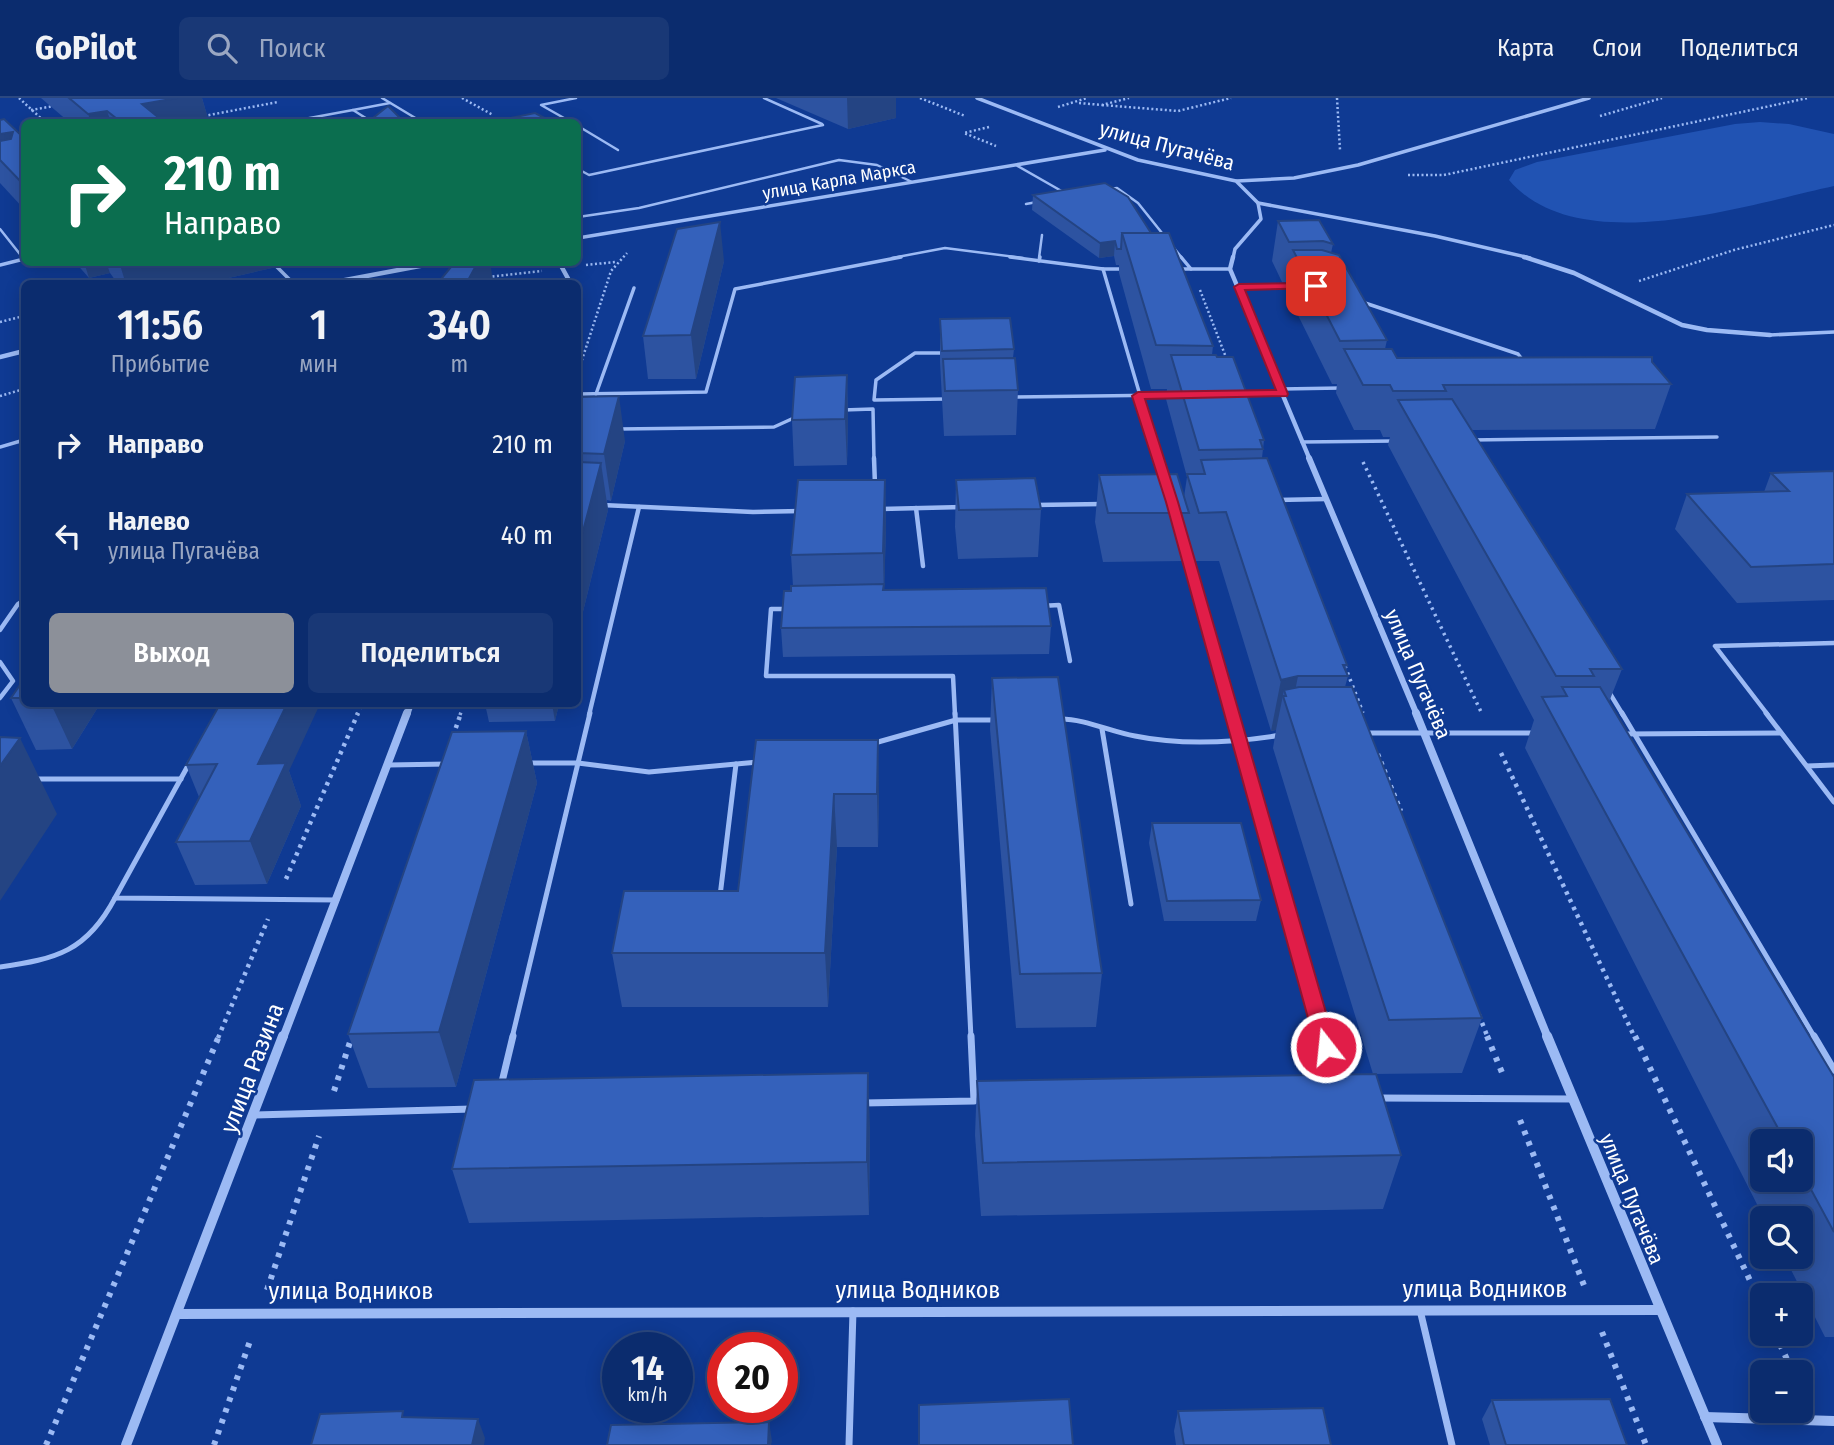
<!DOCTYPE html>
<html lang="ru">
<meta charset="utf-8">
<style>
:root{--surface:#0b2c6e;--page:#193876;--text:#f1f3f6;--muted:#9aa7c2;--line:#2b4881;--accent:#8c9099}
body{margin:0;font-family:"Fira Sans Condensed",sans-serif;background:var(--page);color:var(--text);height:100vh;display:flex;flex-direction:column;font-size:26px;white-space:nowrap}
*{box-sizing:border-box;margin:0}
p{font-size:23px;color:var(--muted)}
.icon{flex:none;width:38px;height:38px;fill:none;stroke:currentColor;stroke-width:2;stroke-linecap:round;stroke-linejoin:round}
.map{position:relative;flex:1;overflow:hidden}
.panel{position:absolute;left:21px;top:182px;width:560px;height:427px;display:flex;flex-direction:column;background:var(--surface);border-radius:10px;box-shadow:0 4px 18px #0003,0 0 0 2px var(--line)}
.panel>*{flex:none}
.guide{position:absolute;left:21px;top:21px;width:560px;height:147px;border-radius:10px;box-shadow:0 4px 18px #0003,0 0 0 2px var(--line);background:#0b6e4f;color:#fff;overflow:hidden}
.buttons{position:absolute;left:1750px;top:1031px;display:grid;gap:14px}
.buttons a{display:grid;place-items:center;width:63px;height:63px;border-radius:10px;background:var(--surface);box-shadow:0 4px 18px #0003,0 0 0 2px var(--line);font-size:35px}
.speed{position:absolute;left:602px;top:1234px;display:flex;gap:14px;font-size:35px;font-weight:700;text-align:center}
.speed>*{display:grid;place-content:center;width:91px;height:91px;border-radius:50%;background:var(--surface);box-shadow:0 4px 18px #0003,0 0 0 2px var(--line);line-height:1}
.speed small{font-size:18px;font-weight:400}
.speed .limit{border:10px solid #d22;background:#fff;color:#111}
.pin{position:absolute;display:grid;place-items:center;width:60px;height:60px;color:#fff;margin:-30px;border-radius:14px;box-shadow:0 4px 10px #0006}
.me{position:absolute;width:77px;margin:-38px;rotate:344deg;stroke-linejoin:round;filter:drop-shadow(0 0 5px #0008)}
.turn{display:flex;align-items:center;gap:24px;height:147px;padding:0 28px;font-size:32px}
.turn .icon{width:91px;height:91px;stroke-width:2.5}
.turn b{display:block;font-size:49px;line-height:60px}
.eta{display:flex;justify-content:space-evenly;align-items:center;height:119px;text-align:center}
.eta b{font-size:42px;font-weight:600;line-height:49px}
.action{display:flex;gap:14px;margin-top:auto;padding:14px 28px}
.action a{flex:1;height:80px;border-radius:10px;background:var(--accent);color:#fff;font-size:28px;font-weight:600;line-height:80px;text-align:center}
.action a+a{background:var(--page);color:var(--text)}
ul{padding:0;list-style:none}
li{display:flex;align-items:center;gap:21px;height:91px;padding:0 28px}
li div{flex:1}
li b{display:block;font-size:26px}
li em{font-style:normal}
header{display:flex;align-items:center;gap:42px;box-sizing:border-box;height:98px;padding:0 35px;background:var(--surface);border-bottom:2px solid var(--line)}
header strong{font-size:33px}
nav{display:flex;gap:38px;margin-inline-start:auto;font-size:24px}
.search{width:490px;height:63px;background:var(--page);display:flex;align-items:center;gap:18px;box-sizing:border-box;padding:0 24px;border-radius:10px;color:var(--muted);font-size:26px}
.map>svg:first-child{display:block}
.green{fill:#2153b3}
.lines{fill:none;stroke-linecap:round;stroke-linejoin:round}
.path-far3{stroke:#9cbaf4;stroke-width:2.5;stroke-dasharray:2 2.5;stroke-linecap:butt}
.path-far2{stroke:#9cbaf4;stroke-width:3.5;stroke-dasharray:2.5 4.5;stroke-linecap:butt}
.path-far1{stroke:#9cbaf4;stroke-width:4.5;stroke-dasharray:3.5 5;stroke-linecap:butt}
.path{stroke:#9cbaf4;stroke-width:6;stroke-dasharray:4.5 7;stroke-linecap:butt}
.lane-far4{stroke:#9cbaf4;stroke-width:2.5}
.lane-far3{stroke:#9cbaf4;stroke-width:3.5}
.lane-far2{stroke:#9cbaf4;stroke-width:4.5}
.lane-far1{stroke:#9cbaf4;stroke-width:5}
.lane{stroke:#9cbaf4;stroke-width:7}
.street-far4{stroke:#9cbaf4;stroke-width:3.5}
.street-far3{stroke:#9cbaf4;stroke-width:4.5}
.street-far2{stroke:#9cbaf4;stroke-width:6}
.street-far1{stroke:#9cbaf4;stroke-width:8}
.street{stroke:#9cbaf4;stroke-width:10}
.wall{fill:#2d53a1;fill-rule:evenodd}
.shaded-wall{fill:#244483}
.building{fill:#3461bb;stroke:#244483;stroke-width:2}
.route{fill:#e11d48;stroke:#92132f;stroke-width:2}
.labels{text-anchor:middle;stroke-width:5;stroke-linejoin:round;paint-order:stroke}
.far-street-label{font-size:18px;fill:#fff;stroke:#0f3a93}
.street-label{font-size:21px;fill:#fff;stroke:#0f3a93}
.near-street-label{font-size:24px;fill:#fff;stroke:#0f3a93}
</style>
<header>
<strong>GoPilot</strong>
<div class="search"><svg class="icon" aria-label="search" viewBox="0 0 24 24"><circle cx="10" cy="10" r="6"/><path d="M15 15l6 6"/></svg>Поиск</div>
<nav><a>Карта</a><a>Слои</a><a>Поделиться</a></nav>
</header>
<div class="map">
<svg width="1834" height="1347" viewBox="0 0 1834 1347">
<rect width="100%" height="100%" fill="#0f3a93"/>
<!-- green -->
<path class="green" d="M1760 24 1789 26 1834 36V88C1746 107 1578 163 1509 82L1515 72 1537 64 1735 26Z"/>
<g class="lines">
<!-- path-far3 -->
<g class="path-far3">
<polyline points="19,0 45,24"/>
<polyline points="462,0 493,17"/>
<polyline points="920,0 965,18"/>
<polyline points="1337,0 1340,52"/>
<polyline points="1079,5 1102,7 1129,0"/>
<polyline points="1102,7 1178,13 1231,0"/>
<polyline points="1058,9 1087,0"/>
<polyline points="31,12 54,8"/>
<polyline points="204,18 278,4"/>
<polyline points="1600,18 1662,0"/>
<polyline points="989,29 964,35 996,48"/>
<polyline points="1408,77 1444,77 1808,0"/>
<polyline points="586,167 615,164"/>
<polyline points="488,179 542,173"/>
<polyline points="1639,183 1734,152 1834,127"/>
<polyline points="1200,192 1227,262"/>
<polyline points="0,224 24,218"/>
<polyline points="579,271 611,173 627,155"/>
<polyline points="0,298 24,291"/>
</g>
<!-- path-far2 -->
<g class="path-far2">
<polyline points="1363,364 1482,616"/>
<polyline points="1345,568 1363,615"/>
<polyline points="357,617 362,606"/>
<polyline points="460,617 464,606"/>
</g>
<!-- path-far1 -->
<g class="path-far1">
<polyline points="453,638 461,615"/>
<polyline points="1501,655 1635,940"/>
<polyline points="1378,656 1401,713"/>
<polyline points="286,781 358,615"/>
<polyline points="1479,917 1488,940"/>
<polyline points="218,940 268,821"/>
</g>
<!-- path -->
<g class="path">
<polyline points="1487,938 1503,977"/>
<polyline points="1635,938 1762,1208"/>
<polyline points="334,993 352,938"/>
<polyline points="1520,1022 1585,1190"/>
<polyline points="267,1192 319,1038"/>
<polyline points="1602,1234 1646,1347"/>
<polyline points="1775,1236 1793,1274"/>
<polyline points="1801,1290 1805,1299"/>
<polyline points="46,1347 219,938"/>
<polyline points="214,1347 251,1240"/>
</g>
<!-- lane-far4 -->
<g class="lane-far4">
<polyline points="382,0 422,24"/>
<polyline points="764,0 822,26"/>
<polyline points="353,12 390,5"/>
<polyline points="288,24 353,12 372,24"/>
<polyline points="571,24 541,7 576,0"/>
<polyline points="578,28 618,52"/>
<polyline points="1016,67 1065,95"/>
<polyline points="578,71 589,77 823,27"/>
<polyline points="1109,91 1117,90 1138,105 1182,160"/>
<polyline points="1026,106 1037,104"/>
<polyline points="578,119 639,110 839,62 877,67 912,84"/>
<polyline points="0,131 23,160"/>
<polyline points="892,160 945,150 1023,160"/>
<polyline points="1039,160 1042,137"/>
</g>
<!-- lane-far3 -->
<g class="lane-far3">
<polyline points="22,159 24,161"/>
<polyline points="1010,159 1103,171 1125,171"/>
<polyline points="1039,163 1040,159"/>
<polyline points="272,164 294,186"/>
<polyline points="0,167 24,161"/>
<polyline points="1103,171 1159,362"/>
<polyline points="1176,171 1191,171 1181,159"/>
<polyline points="1191,171 1230,171"/>
<polyline points="1239,189 1292,189"/>
<polyline points="1362,204 1518,256 1525,265"/>
<polyline points="1770,237 1834,234"/>
<polyline points="947,255 915,255 876,282 874,302 947,301"/>
<polyline points="1281,291 1341,290"/>
<polyline points="578,296 706,294 735,191 901,159"/>
<polyline points="596,296 634,190"/>
<polyline points="1240,296 1283,295"/>
<polyline points="1012,299 1171,297"/>
<polyline points="843,312 873,311 874,362"/>
<polyline points="619,331 774,329 796,319"/>
<polyline points="1470,342 1717,339"/>
<polyline points="1302,344 1394,343"/>
<polyline points="0,349 24,342"/>
</g>
<!-- lane-far2 -->
<g class="lane-far2">
<polyline points="874,360 875,387"/>
<polyline points="1159,360 1165,381"/>
<polyline points="1277,402 1326,401"/>
<polyline points="602,407 753,414 802,413"/>
<polyline points="1035,407 1103,406"/>
<polyline points="916,410 923,468"/>
<polyline points="881,411 963,409"/>
<polyline points="1183,444 1232,617"/>
<polyline points="1041,508 1059,507 1070,563"/>
<polyline points="790,511 771,511 766,578 953,578 955,617"/>
<polyline points="0,532 18,506 24,502"/>
<polyline points="0,564 13,583 0,600"/>
<polyline points="1609,594 1623,617"/>
<polyline points="589,617 639,409"/>
<polyline points="1768,617 1715,548 1834,545"/>
</g>
<!-- lane-far1 -->
<g class="lane-far1">
<polyline points="955,615 971,940"/>
<polyline points="1232,615 1324,940"/>
<polyline points="1622,615 1815,940"/>
<polyline points="1766,615 1834,704"/>
<path d="M1061 621C1085 621 1111 634 1135 638 1184 648 1232 645 1281 637"/>
<polyline points="1102,631 1131,806"/>
<polyline points="1364,635 1537,635"/>
<polyline points="1623,636 1781,635"/>
<polyline points="871,646 956,622 995,622"/>
<polyline points="190,664 115,800 337,802"/>
<polyline points="528,665 578,665 649,674 758,664"/>
<polyline points="388,667 448,666"/>
<polyline points="1807,668 1834,667"/>
<polyline points="33,681 181,681"/>
<polyline points="720,798 736,666"/>
<path d="M0 869C57 861 87 853 115 800"/>
<polyline points="512,940 590,615"/>
</g>
<!-- lane -->
<g class="lane">
<polyline points="1323,938 1336,983"/>
<polyline points="1814,938 1834,972"/>
<polyline points="501,988 513,938"/>
<polyline points="1377,1000 1573,1001"/>
<polyline points="863,1005 974,1003 971,938"/>
<polyline points="255,1017 472,1011"/>
<polyline points="1420,1212 1452,1347"/>
<polyline points="849,1347 853,1213"/>
</g>
<!-- street-far4 -->
<g class="street-far4">
<polyline points="977,0 1138,62 1236,83 1258,105 1261,121 1235,151 1233,160"/>
<polyline points="1237,83 1294,80 1358,67 1589,0"/>
<polyline points="1258,105 1435,138 1530,160"/>
<polyline points="578,140 1105,52"/>
</g>
<!-- street-far3 -->
<g class="street-far3">
<polyline points="1233,159 1230,171 1310,362"/>
<polyline points="1524,159 1574,175 1682,227 1707,232 1770,237"/>
<polyline points="559,164 571,186"/>
<polyline points="324,186 441,164"/>
<polyline points="0,259 24,253"/>
</g>
<!-- street-far2 -->
<g class="street-far2">
<polyline points="1309,360 1417,617"/>
<polyline points="407,617 411,606"/>
</g>
<!-- street-far1 -->
<g class="street-far1">
<polyline points="1416,615 1548,940"/>
<polyline points="283,940 407,615"/>
</g>
<!-- street -->
<g class="street">
<polyline points="1547,938 1717,1347"/>
<polyline points="177,1216 1659,1212"/>
<polyline points="1705,1319 1834,1323"/>
<polyline points="126,1347 283,938"/>
</g>
</g>
<!-- wall -->
<g class="wall">
<polygon points="41,0 202,0 209,24 69,24"/>
<polygon points="776,0 896,0 896,20 848,31"/>
<polygon points="0,22 24,40 24,111 0,85"/>
<polygon points="1105,85 1213,248 1212,257 1264,342 1262,360 1347,567 1346,573 1348,578 1345,589 1482,920 1462,975 1373,976 1273,650 1276,632 1271,633 1219,463 1193,463 1186,439 1183,463 1103,464 1095,424 1099,377 1184,399 1187,379 1166,301 1167,291 1151,291 1119,175 1119,167 1116,167 1114,158 1099,160 1032,112 1033,97"/>
<path d="M1278 123 1333 146 1331 155 1387 242 1385 251 1397 260 1652 264 1671 286 1655 331 1471 332 1622 571 1609 604 1834 979V1239H1825L1784 1158H1801V1120H1764L1525 650 1534 622 1388 347 1390 339H1383L1380 332H1354L1336 295 1337 286H1332L1286 193 1288 184H1282L1272 163ZM1762 1043H1801V1082H1762Z"/>
<polygon points="724,163 696,281 648,281 643,238"/>
<polygon points="75,164 270,164 272,170 202,186 118,186 110,175 89,180"/>
<polygon points="940,221 1014,251 1013,260 1018,292 1016,337 944,338 940,264"/>
<polygon points="847,277 848,322 847,367 794,368 792,322"/>
<polygon points="578,299 625,343 611,403 607,402 608,412 578,534"/>
<polygon points="1834,373 1834,502 1737,505 1675,431 1687,396 1764,394 1771,375"/>
<polygon points="885,382 886,429 884,492 1051,528 1049,556 783,559 781,530 793,488 791,457"/>
<polygon points="956,382 1041,411 1038,459 958,461 955,429"/>
<polygon points="992,580 1102,875 1096,929 1016,930 990,631"/>
<polygon points="24,581 24,606 100,606 72,651 36,652 11,600"/>
<polygon points="220,606 289,673 301,708 267,786 195,787 176,744 199,699 186,667"/>
<polygon points="485,606 559,606 555,623 489,624"/>
<polygon points="526,633 537,685 456,989 368,990 348,936"/>
<polygon points="756,642 879,694 878,749 837,749 828,909 622,909 612,855 738,793"/>
<polygon points="1152,725 1261,802 1256,823 1164,823 1149,745"/>
<polygon points="977,983 1401,1057 1383,1111 981,1118 975,1037"/>
<polygon points="870,1029 869,1117 469,1125 452,1071"/>
<polygon points="1492,1302 1627,1347 1490,1347 1482,1321"/>
<polygon points="1178,1313 1331,1347 1176,1347 1174,1333"/>
</g>
<!-- shaded-wall -->
<g class="shaded-wall">
<polygon points="177,0 202,0 209,24 147,24 142,6"/>
<polygon points="847,0 896,0 896,20 848,31"/>
<polygon points="107,13 111,24 91,24 88,16"/>
<polygon points="13,34 24,67 0,61 0,36"/>
<polygon points="720,124 724,163 696,281 691,237"/>
<polygon points="1115,143 1114,158 1099,160 1100,145"/>
<polygon points="84,164 106,164 110,175 89,180"/>
<polygon points="119,164 270,164 272,170 202,186 126,186"/>
<polygon points="281,164 295,164 282,167"/>
<polygon points="478,164 490,164 493,183 492,186 466,186"/>
<polygon points="847,277 848,322 847,367 845,321"/>
<polygon points="619,298 625,343 611,403 604,356"/>
<polygon points="601,365 608,412 578,534 578,452"/>
<polygon points="885,382 886,429 884,505 883,455"/>
<polygon points="1298,578 1290,619 1284,592 1276,632 1271,633 1281,582"/>
<polygon points="51,606 100,606 72,651"/>
<polygon points="287,606 320,606 289,673 301,708 267,786 250,743 258,666"/>
<polygon points="552,606 559,606 555,623"/>
<polygon points="526,633 537,685 456,989 439,934"/>
<polygon points="20,640 57,716 0,803 0,668"/>
<polygon points="878,642 879,694 878,749 877,696"/>
<polygon points="834,696 837,749 828,909 825,855"/>
<polygon points="868,975 870,1029 869,1117 867,1064"/>
<polygon points="478,1321 485,1340 484,1347 472,1347"/>
<polygon points="769,1324 772,1343 771,1347 768,1347"/>
</g>
<!-- building -->
<g class="building">
<polygon points="69,0 177,0 142,6 164,24 121,24 107,13 88,16"/>
<polygon points="388,8 404,24 368,24"/>
<polygon points="535,15 552,24 491,24"/>
<polygon points="4,21 24,40 24,87 0,62 0,43 11,41 13,34 0,36 0,22"/>
<polygon points="1105,85 1128,99 1151,135 1122,135 1121,151 1117,151 1115,143 1100,145 1033,97"/>
<polygon points="1319,122 1333,146 1323,143 1289,144 1278,123"/>
<polygon points="720,124 691,237 643,238 677,131"/>
<polygon points="1122,135 1169,135 1213,248 1156,247"/>
<polygon points="1293,152 1322,152 1339,157 1387,242 1340,243"/>
<polygon points="455,164 478,164 466,186 437,186"/>
<polygon points="1010,220 1014,251 942,253 940,221"/>
<polygon points="1344,251 1392,251 1397,260 1652,259 1652,264 1671,286 1443,287 1446,293 1393,293 1390,287 1363,287"/>
<polygon points="1171,257 1216,257 1217,259 1233,259 1264,342 1260,342 1263,351 1199,352"/>
<polygon points="1015,260 1018,292 945,293 943,261"/>
<polygon points="847,277 845,321 792,322 795,279"/>
<polygon points="619,298 604,356 578,355 578,299"/>
<polygon points="1452,301 1622,571 1590,571 1594,578 1556,578 1398,302"/>
<polygon points="1267,360 1347,567 1343,567 1348,578 1298,578 1281,582 1226,414 1199,415 1187,376 1205,376 1201,362"/>
<polygon points="578,364 601,365 578,452"/>
<polygon points="1834,373 1834,466 1751,469 1687,396 1789,393 1771,375"/>
<polygon points="1177,376 1189,415 1108,415 1099,377"/>
<polygon points="1035,380 1041,411 959,412 956,382"/>
<polygon points="798,382 885,382 883,455 791,457"/>
<polygon points="884,486 883,492 1046,490 1051,528 781,530 784,493 791,493 791,488"/>
<polygon points="1058,579 1102,875 1020,876 992,580"/>
<polygon points="24,581 24,600 11,600"/>
<polygon points="1299,589 1352,589 1482,920 1389,922 1283,598 1286,598 1284,592"/>
<polygon points="1562,589 1600,589 1834,979 1834,1134 1801,1073 1801,1043 1785,1043 1542,599 1567,598"/>
<polygon points="220,606 287,606 258,666 286,665 250,743 176,744 217,666 186,667"/>
<polygon points="526,633 439,934 348,936 452,634"/>
<polygon points="0,639 20,640 0,668"/>
<polygon points="756,642 878,642 877,696 834,696 825,855 612,855 624,793 738,793"/>
<polygon points="1152,725 1241,725 1261,802 1167,803"/>
<polygon points="868,975 867,1064 452,1071 474,982"/>
<polygon points="1376,976 1401,1057 983,1065 977,983"/>
<polygon points="1069,1301 1073,1347 919,1347 919,1307"/>
<polygon points="1610,1301 1627,1347 1506,1347 1492,1302"/>
<polygon points="1323,1310 1331,1347 1184,1347 1178,1313"/>
<polygon points="403,1313 402,1319 478,1321 472,1347 311,1347 320,1316"/>
<polygon points="769,1324 768,1347 607,1347 611,1327"/>
</g>
<!-- route -->
<polygon class="route" points="1316,185 1321,188 1319,190 1245,192 1288,296 1287,298 1145,301 1178,404 1336,949 1333,954 1326,957 1319,954 1316,949 1166,404 1132,298 1138,294 1276,292 1234,189 1239,186"/>
<g class="labels">
<!-- far-street labels -->
<g class="far-street-label">
<text transform="translate(839 82) rotate(-10)" y="6">улица Карла Маркса</text>
</g>
<!-- street labels -->
<g class="street-label">
<text transform="translate(1167 48) rotate(15)" y="7">улица Пугачёва</text>
<text transform="translate(1418 576) rotate(67)" y="7">улица Пугачёва</text>
<text transform="translate(1632 1101) rotate(68)" y="7">улица Пугачёва</text>
</g>
<!-- near-street labels -->
<g class="near-street-label">
<text transform="translate(252 970) rotate(-69)" y="8">улица Разина</text>
<text x="1485" y="1199">улица Водников</text>
<text x="918" y="1200">улица Водников</text>
<text x="351" y="1201">улица Водников</text>
</g>
</g>
</svg>
<div class="buttons">
<a><svg class="icon" aria-label="sound" viewBox="0 0 24 24"><path d="M4 9h4l5-4v14l-5-4H4zM17 9q2 3 0 6"/></svg></a>
<a><svg class="icon" aria-label="search" viewBox="0 0 24 24"><circle cx="10" cy="10" r="6"/><path d="M15 15l6 6"/></svg></a>
<a>+</a>
<a>−</a>
</div>
<div class="speed"><div>14<small>km/h</small></div><div class="limit">20</div></div>
<div class="pin" style="left:1316px;top:188px;background:#d93025"><svg class="icon" aria-label="arrive" viewBox="0 0 24 24"><path d="M6 21V4h12l-3 4 3 4H6"/></svg></div>
<svg class="me" style="left:1326px;top:949px" viewBox="-20 -20 40 40"><circle r="17" fill="#e11d48" stroke="#fff" stroke-width="3"/><path d="M0-11L8 9 0 5-8 9z" fill="#fff"/></svg>
<div class="guide">
<div class="turn"><svg class="icon" aria-label="right" viewBox="0 0 24 24"><path d="M7 20v-9h11M14 6l5 5-5 5"/></svg><div><b>210 m</b>Направо</div></div>
</div>
<section class="panel">
<div class="eta">
<div><b>11:56</b><p>Прибытие</p></div>
<div><b>1</b><p>мин</p></div>
<div><b>340</b><p>m</p></div>
</div>
<ul>
<li><svg class="icon" aria-label="right" viewBox="0 0 24 24"><path d="M7 20v-9h11M14 6l5 5-5 5"/></svg><div><b>Направо</b></div><em>210 m</em></li>
<li><svg class="icon" aria-label="left" viewBox="0 0 24 24"><path d="M17 20v-9H6M10 6l-5 5 5 5"/></svg><div><b>Налево</b><p>улица Пугачёва</p></div><em>40 m</em></li>
</ul>
<div class="action"><a>Выход</a><a>Поделиться</a></div>
</section>
</div>
